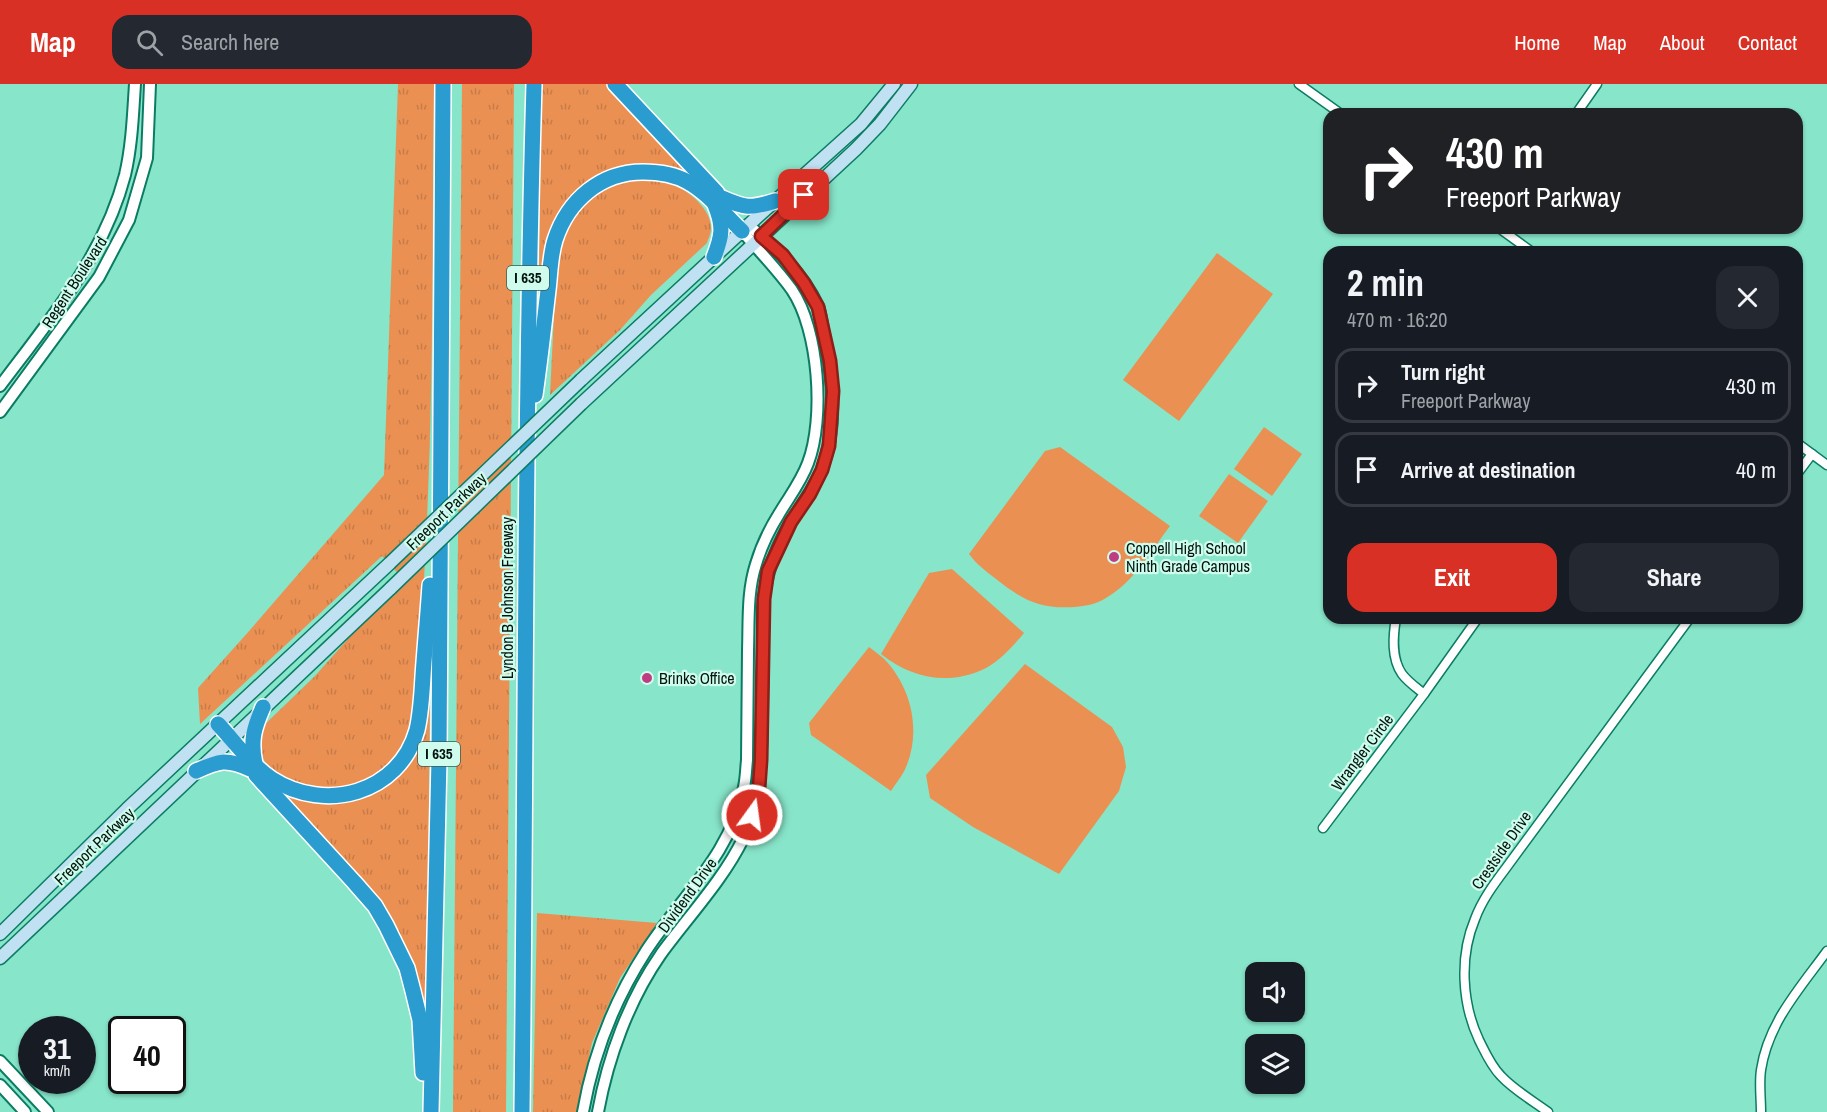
<!DOCTYPE html>
<meta charset="utf-8">
<style>
:root{--surface:#171b24;--page:#242831;--text:#f1f3f6;--muted:#9ea1a6;--line:#363941;--accent:#d93025}
body{margin:0;font-family:"Archivo Narrow",sans-serif;background:var(--page);color:var(--text);height:100vh;display:flex;flex-direction:column;font-size:22px;white-space:nowrap}
*{box-sizing:border-box;margin:0}
p{font-size:20px;color:var(--muted)}
.icon{flex:none;width:33px;height:33px;fill:none;stroke:currentColor;stroke-width:2;stroke-linecap:round;stroke-linejoin:round}
.map{position:relative;flex:1;overflow:hidden}
.panel{position:absolute;left:1323px;top:162px;width:480px;height:378px;display:flex;flex-direction:column;background:var(--surface);border-radius:18px;box-shadow:0 2px 4px #0004}
.panel>*{flex:none}
.top-card{position:absolute;left:1323px;top:24px;width:480px;height:126px;border-radius:18px;box-shadow:0 2px 4px #0004;background:#202124;color:#fff;overflow:hidden}
.fabs{position:absolute;left:1245px;top:878px;display:grid;gap:12px}
.fabs a{display:grid;place-items:center;width:60px;height:60px;border-radius:12px;background:var(--surface);box-shadow:0 2px 4px #0004;font-size:30px}
.speed{position:absolute;left:18px;top:932px;display:flex;gap:12px;font-size:30px;font-weight:700;text-align:center}
.speed>*{display:grid;place-content:center;width:78px;height:78px;border-radius:50%;background:var(--surface);box-shadow:0 2px 4px #0004;line-height:1}
.speed small{font-size:15px;font-weight:400}
.speed .limit{border:3px solid #111;border-radius:9px;background:#fff;color:#111}
.pin{position:absolute;display:grid;place-items:center;width:51px;height:51px;color:#fff;margin:-26px;border-radius:12px;box-shadow:0 3px 9px #0006}
.me{position:absolute;width:66px;margin:-33px;rotate:14deg;stroke-linejoin:round;filter:drop-shadow(0 0 4px #0008)}
.turn{display:flex;align-items:center;gap:21px;height:126px;padding:0 24px;font-size:27px}
.turn .icon{width:78px;height:78px;stroke-width:2.5}
.turn b{display:block;font-size:42px;line-height:51px}
.round{display:grid;place-items:center;flex:none;width:63px;height:63px;border-radius:18px;background:var(--page)}
.summary{display:flex;align-items:center;justify-content:space-between;height:102px;padding:0 24px}
h1{font-size:36px;font-weight:800;line-height:45px}
.primary-button{display:flex;gap:12px;margin-top:auto;padding:12px 24px}
.primary-button a{flex:1;height:69px;border-radius:18px;background:var(--accent);color:#fff;font-size:24px;font-weight:800;line-height:69px;text-align:center}
.primary-button a+a{background:var(--page);color:var(--text)}
ul{padding:0;list-style:none}
li{display:flex;align-items:center;gap:18px;height:75px;margin:0 12px 9px;padding:0 12px;border:3px solid var(--line);border-radius:18px}
li div{flex:1}
li b{display:block;font-size:22px}
li em{font-style:normal}
header{display:flex;align-items:center;gap:36px;box-sizing:border-box;height:84px;padding:0 30px;background:var(--accent);color:#fff}
header strong{font-size:28px}
nav{display:flex;gap:33px;margin-inline-start:auto;font-size:21px}
.search{width:420px;height:54px;background:var(--page);display:flex;align-items:center;gap:15px;box-sizing:border-box;padding:0 21px;border-radius:18px;color:var(--muted);font-size:22px}
.map>svg:first-child{display:block}
.grass{fill:url(#grass-tufts)}
.pitch{fill:#eb9053}
.lines{fill:none;stroke-linecap:round;stroke-linejoin:round}
.minor-casing{stroke:#0b7c64;stroke-width:11}
.tertiary-casing{stroke:#0b7c64;stroke-width:14}
.secondary-casing{stroke:#0b7c64;stroke-width:15}
.motorway-casing{stroke:#fff;stroke-width:18}
.minor{stroke:#fff;stroke-width:8}
.tertiary{stroke:#fff;stroke-width:10}
.secondary{stroke:#bfe1f1;stroke-width:12}
.motorway{stroke:#2b9ccf;stroke-width:15}
.secondary-bridge-casing{stroke:#0b7c64;stroke-width:15;stroke-linecap:butt}
.secondary-bridge{stroke:#bfe1f1;stroke-width:12}
.route-casing{stroke:#8d1f18;stroke-width:15}
.route{stroke:#d93025;stroke-width:10}
.poi-dot{fill:#c03c80;stroke:#d0fced;stroke-width:2}
.labels{text-anchor:middle;stroke-width:4.5;stroke-linejoin:round;paint-order:stroke}
.shield{fill:#d0fced;stroke:#3e5a51;stroke-width:1.5}
.shield-label{font-size:15px;font-weight:bold;fill:#00150e}
.street-label{font-size:16px;fill:#00150e;stroke:#d0fced}
.poi-label{font-size:16px;fill:#00150e;stroke:#d0fced;text-anchor:start}
</style>
<header>
<strong>Map</strong>
<div class="search"><svg class="icon" aria-label="search" viewBox="0 0 24 24"><circle cx="10" cy="10" r="6"/><path d="M15 15l6 6"/></svg>Search here</div>
<nav><a>Home</a><a>Map</a><a>About</a><a>Contact</a></nav>
</header>
<div class="map">
<svg width="1827" height="1028" viewBox="0 0 1827 1028">
<defs>
<pattern id="grass-tufts" width="24" height="20" patternUnits="userSpaceOnUse" patternTransform="scale(1.5)"><rect width="24" height="20" fill="#eb9053"/><path d="M3 7l-1-3M5 7V3M7 7l1-3M15 17l-1-3M17 17v-4M19 17l1-3" fill="none" stroke="#c87b47"/></pattern>
</defs>
<rect width="100%" height="100%" fill="#87e5c9"/>
<!-- grass -->
<g class="grass">
<path d="M398 0H434C432 151 434 303 426 455 424 502 421 548 416 595 414 611 413 629 409 645 399 683 357 711 318 705 306 703 295 698 284 693 275 688 263 679 260 668 258 661 260 652 260 645L314 593 356 546 405 497 382 472 200 640 198 604 250 546 384 391Z"/>
<polygon points="462,0 514,0 506,1028 453,1028"/>
<polygon points="541,0 608,0 707,106 657,84 587,102 544,194 539,194"/>
<path d="M636 96C650 97 665 97 678 103 693 110 712 128 711 145 711 150 708 155 707 159L651 211 620 246 550 311 557 169 566 140 577 125 597 107 613 100Z"/>
<polygon points="425,607 430,607 427,935 411,876 273,705 321,716 396,689"/>
<polygon points="537,829 657,839 620,894 592,959 577,1028 533,1028"/>
</g>
<!-- pitch -->
<g class="pitch">
<polygon points="1217,169 1273,210 1179,337 1123,296"/>
<polygon points="1264,343 1302,370 1272,412 1234,385"/>
<path d="M1060 363 1170 442C1151 467 1134 498 1106 514 1097 520 1086 522 1075 523 1040 525 1024 517 996 495 986 487 976 480 969 470L1045 367Z"/>
<polygon points="1229,390 1268,417 1238,459 1199,432"/>
<path d="M952 485 1024 549C1013 562 1001 576 986 584 950 602 912 595 881 570L929 489Z"/>
<path d="M869 563C875 568 882 572 887 578 912 606 921 648 906 683 903 691 896 699 891 707L811 651 809 639Z"/>
<polygon points="1025,580 1112,643 1123,663 1126,683 1119,707 1059,790 973,743 930,714 926,691"/>
</g>
<g class="lines">
<defs>
<g id="minor">
<polyline points="1299,0 1341,30"/>
<polyline points="1576,30 1597,0"/>
<polyline points="1499,144 1532,168"/>
<polyline points="1797,359 1827,381"/>
<polyline points="1797,390 1812,370"/>
<path d="M1396 534C1393 552 1391 574 1402 590 1408 598 1417 604 1424 610"/>
<polyline points="1323,744 1424,610 1478,534"/>
<path d="M1548 1028C1533 1017 1514 1006 1501 992 1491 982 1485 968 1479 956 1462 920 1459 873 1475 835 1482 816 1494 800 1506 784L1690 534"/>
<path d="M1761 1028C1761 1014 1759 999 1761 986 1768 939 1800 904 1827 867"/>
</g>
<g id="tertiary">
<path d="M0 302C49 237 104 172 125 91 132 61 133 30 135 0"/>
<polyline points="0,328 99,193 129,136 147,74 150,0"/>
<polyline points="0,977 48,1028"/>
<polyline points="0,1001 25,1028"/>
<path d="M583 1028C593 971 615 915 646 867 681 813 732 769 744 703 746 694 746 685 747 676 747 639 748 603 748 566 749 537 747 508 756 480 761 463 769 446 779 430 789 413 801 398 808 379 825 334 819 246 792 206 777 185 758 166 742 147"/>
<path d="M598 1028C608 973 629 916 661 870 688 833 723 796 743 755 761 716 761 677 762 635 762 608 763 580 763 552 763 539 762 526 764 513 767 486 778 459 792 436 803 419 814 404 822 385 838 342 833 294 824 251 822 241 821 230 818 222 803 189 775 163 748 141"/>
</g>
<g id="secondary">
<polyline points="581,296 755,135 861,40 894,0"/>
<polyline points="581,320 856,65 880,40 911,0"/>
<polyline points="0,850 127,725 390,479"/>
<polyline points="0,874 391,504"/>
</g>
<g id="motorway">
<polyline points="615,0 717,109"/>
<path d="M722 114C745 124 750 125 775 117"/>
<path d="M714 173C722 152 724 143 715 121"/>
<path d="M535 311C540 276 544 241 548 206 550 190 550 172 555 156 568 116 601 88 643 88 658 88 674 90 688 98 707 108 725 131 742 147"/>
<path d="M218 640C234 657 253 683 272 695 325 729 399 710 417 646 421 629 422 610 423 592 425 562 428 531 430 501"/>
<path d="M255 680C250 656 254 644 263 623"/>
<path d="M196 687C219 677 226 674 250 685"/>
<polyline points="256,691 354,798 375,822 386,841 407,884 413,907 420,936 423,989"/>
<polyline points="431,1028 439,675 443,0"/>
<path d="M522 1028C526 685 524 343 534 0"/>
</g>
</defs>
<!-- minor casing -->
<use href="#minor" class="minor-casing"/>
<!-- tertiary casing -->
<use href="#tertiary" class="tertiary-casing"/>
<!-- secondary casing -->
<use href="#secondary" class="secondary-casing"/>
<!-- motorway casing -->
<use href="#motorway" class="motorway-casing"/>
<!-- minor -->
<use href="#minor" class="minor"/>
<!-- tertiary -->
<use href="#tertiary" class="tertiary"/>
<!-- secondary -->
<use href="#secondary" class="secondary"/>
<!-- motorway -->
<use href="#motorway" class="motorway"/>
<defs>
<g id="secondary-bridge">
<polyline points="390,479 581,296"/>
<polyline points="391,504 581,320"/>
</g>
</defs>
<!-- secondary-bridge casing -->
<use href="#secondary-bridge" class="secondary-bridge-casing"/>
<!-- secondary-bridge -->
<use href="#secondary-bridge" class="secondary-bridge"/>
</g>
<g class="lines">
<defs>
<polyline id="route" points="752,731 759,704 761,676 764,515 768,487 791,438 810,410 822,386 829,362 833,307 830,277 818,223 804,199 783,171 761,152 804,111"/>
</defs>
<!-- route casing -->
<use href="#route" class="route-casing"/>
<!-- route -->
<use href="#route" class="route"/>
</g>
<!-- markers -->
<g class="poi-dot">
<circle cx="1114" cy="473" r="6"/>
<circle cx="647" cy="594" r="6"/>
</g>
<g class="labels">
<!-- shield labels -->
<g class="shield">
<rect x="507" y="182" width="42" height="24" rx="4.5"/>
<rect x="418" y="658" width="42" height="24" rx="4.5"/>
</g>
<g class="shield-label">
<text x="528" y="199">I 635</text>
<text x="439" y="675">I 635</text>
</g>
<!-- street labels -->
<g class="street-label">
<text transform="translate(74 198) rotate(-57)" y="6">Regent Boulevard</text>
<text transform="translate(446 427) rotate(-44)" y="6">Freeport Parkway</text>
<text transform="translate(507 514) rotate(-90)" y="6">Lyndon B Johnson Freeway</text>
<text transform="translate(1362 668) rotate(-53)" y="6">Wrangler Circle</text>
<text transform="translate(94 762) rotate(-44)" y="6">Freeport Parkway</text>
<text transform="translate(1501 766) rotate(-55)" y="6">Crestside Drive</text>
<text transform="translate(687 811) rotate(-54)" y="6">Dividend Drive</text>
</g>
<!-- poi labels -->
<g class="poi-label">
<text x="1126" y="470">Coppell High School<tspan x="1126" dy="18">Ninth Grade Campus</tspan></text>
<text x="659" y="600">Brinks Office</text>
</g>
</g>
</svg>
<div class="fabs">
<a><svg class="icon" aria-label="sound" viewBox="0 0 24 24"><path d="M4 9h4l5-4v14l-5-4H4zM17 9q2 3 0 6"/></svg></a>
<a><svg class="icon" aria-label="layers" viewBox="0 0 24 24"><path d="M12 4l9 5-9 5-9-5zM3 14l9 5 9-5"/></svg></a>
</div>
<div class="speed"><div>31<small>km/h</small></div><div class="limit">40</div></div>
<div class="pin" style="left:804px;top:111px;background:#d93025"><svg class="icon" aria-label="arrive" viewBox="0 0 24 24"><path d="M6 21V4h12l-3 4 3 4H6"/></svg></div>
<svg class="me" style="left:752px;top:731px" viewBox="-20 -20 40 40"><circle r="17" fill="#d93025" stroke="#fff" stroke-width="3"/><path d="M0-11L8 9 0 5-8 9z" fill="#fff"/></svg>
<div class="top-card">
<div class="turn"><svg class="icon" aria-label="right" viewBox="0 0 24 24"><path d="M7 20v-9h11M14 6l5 5-5 5"/></svg><div><b>430 m</b>Freeport Parkway</div></div>
</div>
<section class="panel">
<div class="summary"><div><h1>2 min</h1><p>470 m · 16:20</p></div><a class="round"><svg class="icon" aria-label="close" viewBox="0 0 24 24"><path d="M6 6l12 12M18 6L6 18"/></svg></a></div>
<ul>
<li><svg class="icon" aria-label="right" viewBox="0 0 24 24"><path d="M7 20v-9h11M14 6l5 5-5 5"/></svg><div><b>Turn right</b><p>Freeport Parkway</p></div><em>430 m</em></li>
<li><svg class="icon" aria-label="arrive" viewBox="0 0 24 24"><path d="M6 21V4h12l-3 4 3 4H6"/></svg><div><b>Arrive at destination</b></div><em>40 m</em></li>
</ul>
<div class="primary-button"><a>Exit</a><a>Share</a></div>
</section>
</div>
